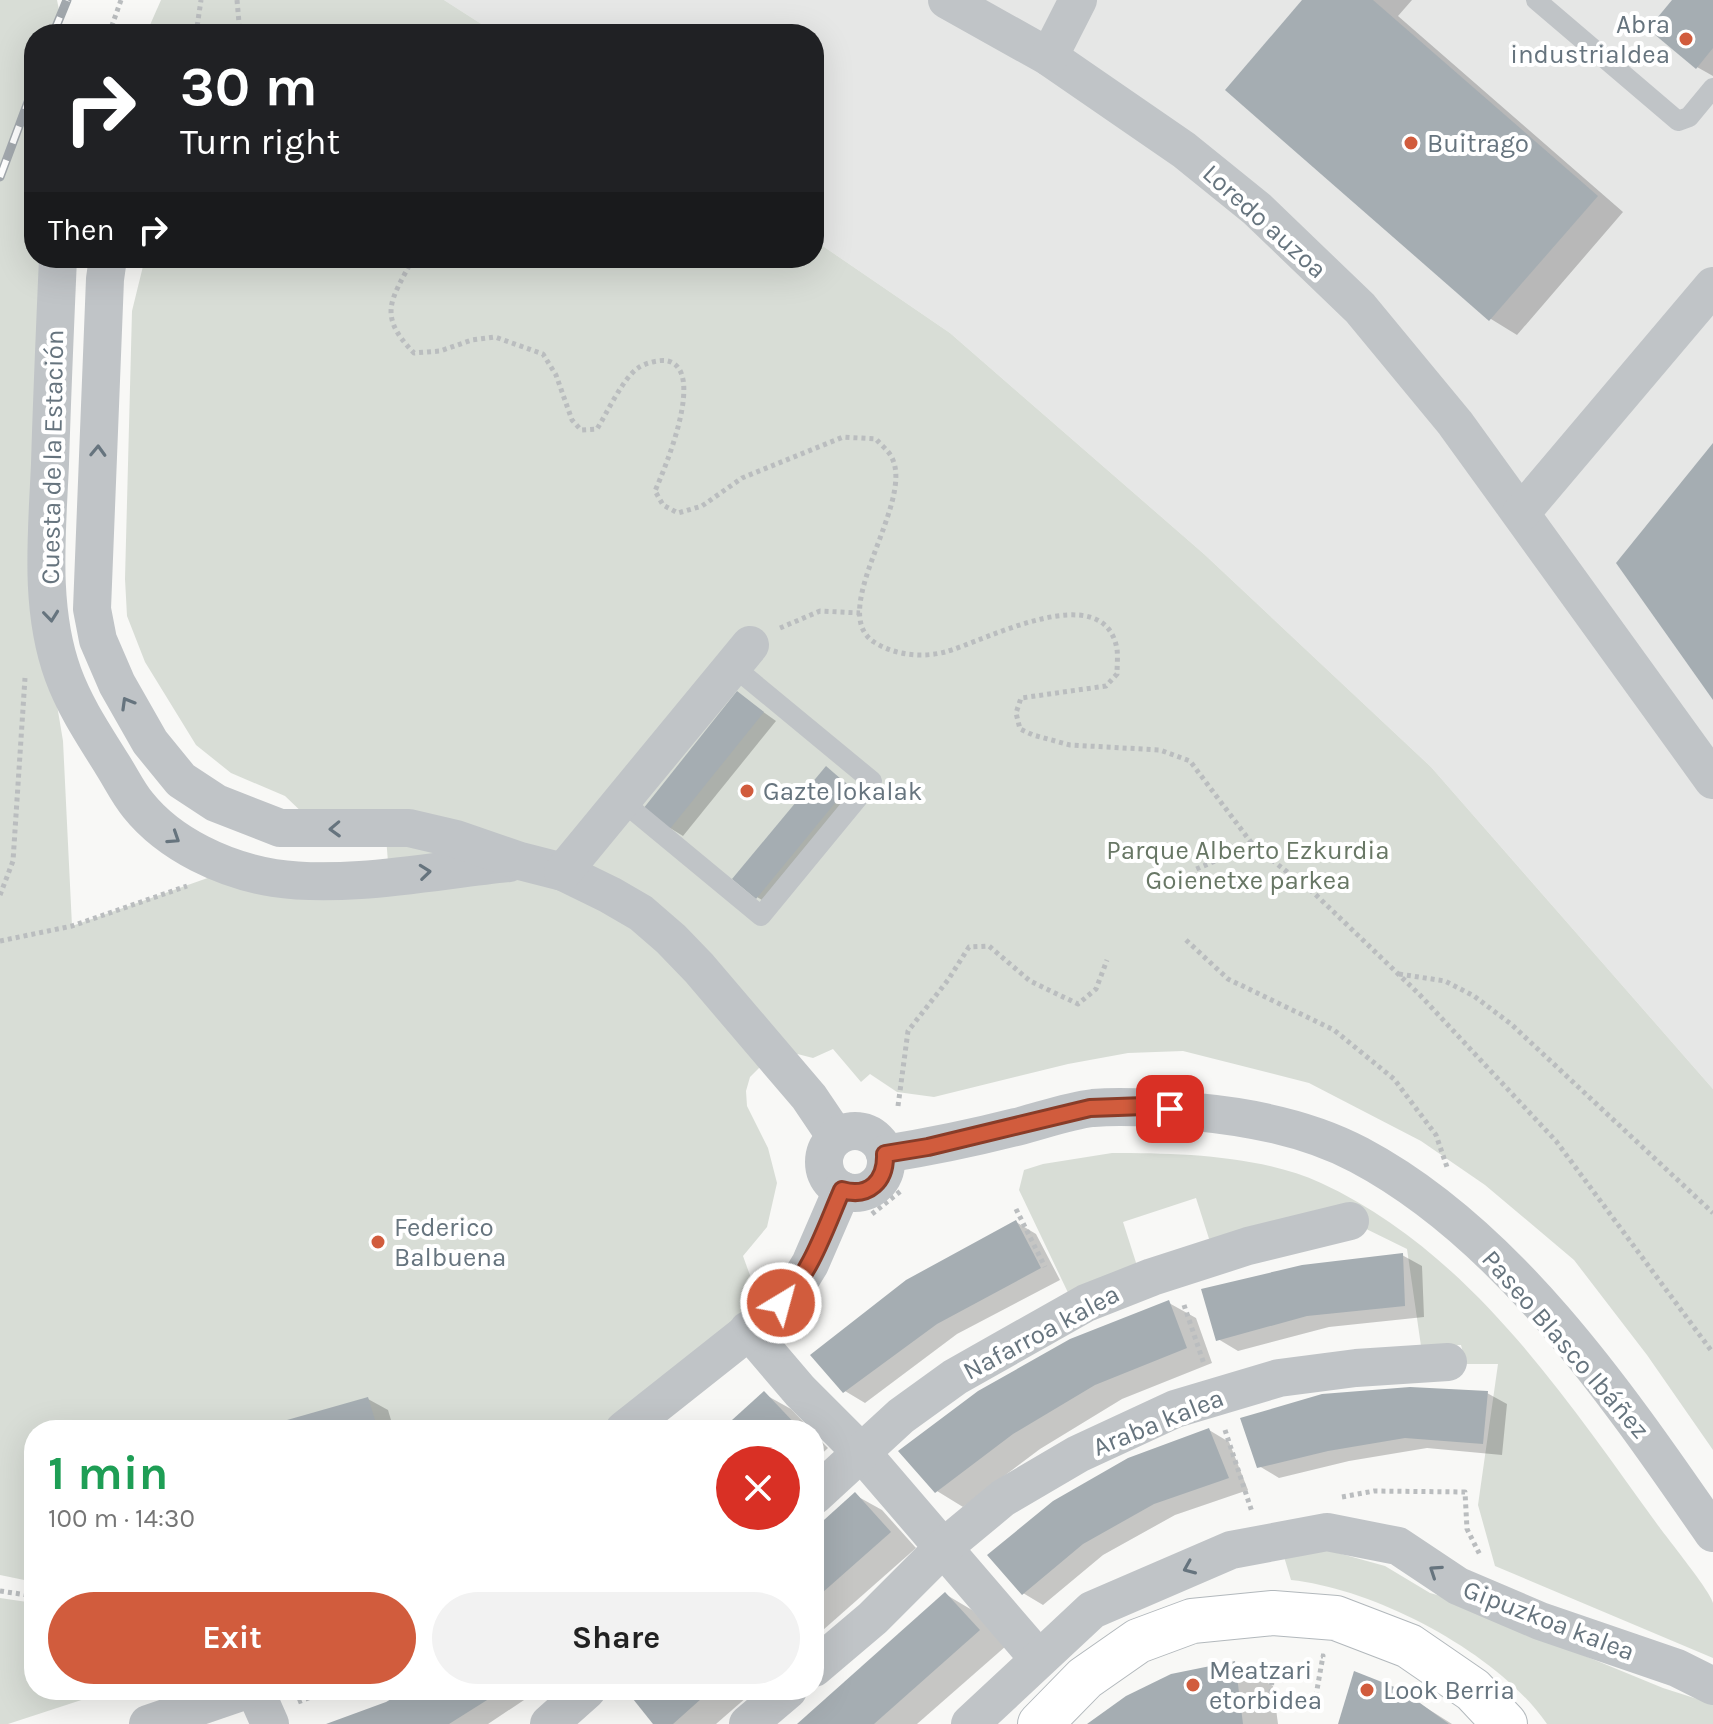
<!DOCTYPE html>
<meta charset="utf-8">
<style>
:root{--surface:#fff;--page:#f2f2f2;--text:#222;--muted:#767676;--accent:#d15c3d}
body{margin:0;font-family:Karla,sans-serif;background:var(--page);color:var(--text);height:100vh;display:flex;flex-direction:column;font-size:30px;white-space:nowrap}
*{box-sizing:border-box;margin:0}
p{font-size:26px;color:var(--muted)}
.icon{flex:none;width:44px;height:44px;fill:none;stroke:currentColor;stroke-width:2;stroke-linecap:round;stroke-linejoin:round}
.map{position:relative;flex:1;overflow:hidden}
.drawer{position:absolute;left:24px;top:1420px;width:800px;height:280px;display:flex;flex-direction:column;background:var(--surface);border-radius:32px;box-shadow:0 8px 32px #0002}
.drawer>*{flex:none}
.top-card{position:absolute;left:24px;top:24px;width:800px;height:244px;border-radius:32px;box-shadow:0 8px 32px #0002;background:#202124;color:#fff;overflow:hidden}
.pin{position:absolute;display:grid;place-items:center;width:68px;height:68px;color:#fff;margin:-34px;border-radius:16px;box-shadow:0 4px 12px #0006}
.me{position:absolute;width:88px;margin:-44px;rotate:37deg;stroke-linejoin:round;filter:drop-shadow(0 0 6px #0008)}
.turn{display:flex;align-items:center;gap:28px;height:168px;padding:0 24px;font-size:36px}
.turn .icon{width:104px;height:104px;stroke-width:2.5}
.turn b{display:block;font-size:56px;line-height:68px}
.then{display:flex;align-items:center;height:76px;padding:0 24px;background:#0003;gap:16px;font-size:30px}
.round{display:grid;place-items:center;flex:none;width:84px;height:84px;border-radius:42px;background:var(--page)}
.overview{display:flex;align-items:center;justify-content:space-between;height:136px;padding:0 24px}
h1{font-size:48px;font-weight:700;line-height:60px;color:#1e9e55}
.action{display:flex;gap:16px;margin-top:auto;padding:16px 24px}
.action a{flex:1;height:92px;border-radius:48px;background:var(--accent);color:#fff;font-size:32px;font-weight:700;line-height:92px;text-align:center}
.action a+a{background:var(--page);color:var(--text)}
.map>svg:first-child{display:block}
.built{fill:#e6e7e6}
.green{fill:#d8ddd6}
.shadow{fill:#0003}
.building{fill:#a5adb2}
.lines{fill:none;stroke-linecap:round;stroke-linejoin:round}
.secondary-casing{stroke:#b2b8bc;stroke-width:46}
.path{stroke:#babdbf;stroke-width:5;stroke-dasharray:4 4;stroke-linecap:butt}
.lane{stroke:#c0c4c7;stroke-width:20}
.street{stroke:#c0c4c7;stroke-width:38}
.secondary{stroke:#fff;stroke-width:44}
.rail-casing{stroke:#a2a8ad;stroke-width:9}
.rail{stroke:#fff;stroke-width:6;stroke-dasharray:18;stroke-linecap:butt}
.oneway{stroke:#66747e}
.route-casing{stroke:#883c28;stroke-width:20}
.route{stroke:#d15c3d;stroke-width:14}
.poi-dot{fill:#d15c3d;stroke:#fff;stroke-width:3}
.labels{text-anchor:middle;stroke-width:8;stroke-linejoin:round;paint-order:stroke}
.poi-label{font-size:26px;fill:#66747e;stroke:#fff;text-anchor:start}
.street-label{font-size:26px;fill:#66747e;stroke:#fff}
.park-label{font-size:26px;fill:#687765;stroke:#fff}
</style>
<div class="map">
<svg width="1713" height="1724" viewBox="0 0 1713 1724">
<rect width="100%" height="100%" fill="#f8f8f6"/>
<!-- built -->
<polygon class="built" points="444,0 1713,0 1713,1089 1431,767 1204,554 950,333 814,240 814,34 497,34"/>
<!-- green -->
<g class="green">
<polygon points="0,0 57,0 63,30 68,34 34,34 34,258 42,258 29,537 63,741 72,926 250,863 388,862 386,837 332,841 285,796 231,773 196,745 145,662 127,616 125,579 132,311 145,258 814,258 814,240 950,333 1204,554 1431,767 1713,1089 1713,1450 1647,1355 1574,1260 1485,1185 1421,1141 1309,1083 1183,1051 1128,1053 1068,1064 934,1097 897,1092 870,1074 861,1082 833,1049 813,1058 778,1049 750,1077 746,1091 747,1106 768,1148 777,1183 767,1227 743,1256 760,1303 602,1430 34,1430 34,1582 0,1575"/>
<polygon points="161,0 444,0 497,34 146,34"/>
<path d="M1112 1153C1178 1153 1260 1155 1321 1183 1470 1252 1564 1396 1657 1524 1667 1538 1711 1592 1713 1603 1713 1620 1713 1641 1713 1658L1495 1566 1478 1505 1498 1364H1466L1461 1345 1421 1346 1407 1249 1350 1221 1212 1248 1196 1198 1123 1222 1139 1272 1072 1301 1019 1190 1024 1170 1043 1164Z"/>
<path d="M1282 1550H1327L1385 1566 1430 1593 1495 1611 1568 1649 1663 1688 1713 1704V1724H1547C1498 1653 1376 1589 1291 1580Z"/>
<polygon points="0,1598 34,1603 34,1690 112,1690 8,1724 0,1724"/>
</g>
<!-- shadow -->
<g class="shadow">
<polygon points="1305,0 1412,0 1398,16 1623,212 1517,335 1491,319 1227,89"/>
<polygon points="1675,0 1713,0 1713,76 1697,67"/>
<polygon points="738,694 776,721 683,836 670,828"/>
<polygon points="827,769 861,794 770,905 757,897"/>
<polygon points="1016,1222 1036,1234 1060,1280 957,1334 865,1403 845,1391"/>
<polygon points="1402,1255 1422,1266 1424,1317 1329,1327 1238,1351 1218,1339"/>
<polygon points="1169,1303 1196,1318 1212,1363 1122,1399 1040,1449 963,1507 937,1491"/>
<polygon points="1487,1393 1507,1404 1502,1455 1427,1448 1349,1461 1279,1478 1259,1466"/>
<polygon points="764,1394 791,1409 811,1430 724,1430"/>
<polygon points="368,1399 388,1410 394,1430 277,1430"/>
<polygon points="1209,1430 1229,1442 1248,1490 1175,1515 1103,1555 1043,1605 1023,1593"/>
<polygon points="814,1434 828,1448 814,1461"/>
<polygon points="855,1495 882,1510 916,1548 814,1638 814,1532"/>
<polygon points="945,1594 972,1610 1006,1646 917,1724 800,1724"/>
<polygon points="1235,1663 1273,1686 1278,1724 1090,1724"/>
<polygon points="410,1690 539,1690 488,1724 330,1724 387,1704"/>
<polygon points="636,1690 755,1690 716,1724 656,1724"/>
<polygon points="1401,1692 1452,1724 1340,1724"/>
</g>
<!-- building -->
<g class="building">
<polygon points="1302,0 1373,0 1598,196 1489,321 1225,90"/>
<polygon points="1672,0 1713,0 1713,48 1696,69 1648,29"/>
<polygon points="1713,443 1713,700 1616,563"/>
<polygon points="737,691 764,712 669,830 643,809"/>
<polygon points="826,766 849,786 756,899 732,879"/>
<polygon points="1016,1220 1041,1268 937,1324 843,1393 810,1355 906,1280"/>
<polygon points="1403,1253 1405,1306 1307,1316 1216,1341 1201,1289 1302,1265"/>
<polygon points="1169,1300 1187,1348 1095,1385 1013,1434 935,1493 898,1451 978,1391 1070,1339"/>
<polygon points="1410,1387 1488,1391 1483,1444 1405,1438 1328,1451 1257,1468 1240,1418 1322,1394"/>
<polygon points="764,1391 801,1430 721,1430"/>
<polygon points="368,1397 378,1430 275,1430 273,1424"/>
<polygon points="1209,1428 1229,1478 1154,1504 1083,1544 1022,1595 987,1555 1053,1501 1128,1458"/>
<polygon points="855,1492 891,1532 814,1600 814,1529"/>
<polygon points="945,1592 980,1630 874,1724 797,1724"/>
<polygon points="1235,1661 1243,1724 1087,1724 1126,1696 1171,1674"/>
<polygon points="1354,1671 1402,1690 1449,1724 1338,1724"/>
<polygon points="407,1690 503,1690 449,1724 326,1724 386,1702"/>
<polygon points="633,1690 711,1690 673,1724 653,1724 629,1694"/>
</g>
<g class="lines">
<defs>
<polyline id="secondary" points="1040,1724 1085,1678 1138,1641 1192,1621 1273,1613 1336,1618 1409,1646 1473,1690 1505,1724"/>
</defs>
<!-- secondary casing -->
<use href="#secondary" class="secondary-casing"/>
<!-- path -->
<g class="path">
<polyline points="237,0 240,34"/>
<polyline points="109,34 121,0"/>
<polyline points="196,34 201,0"/>
<path d="M413 258C392 300 376 314 414 353L440 351 472 340 495 337 543 354 556 375 572 420 581 430 597 429C607 413 623 378 638 368 645 363 660 359 668 361 706 371 665 468 655 491L663 505 678 513 702 506 742 478 843 437 876 439C881 445 889 451 892 458 915 503 826 611 874 642 894 655 922 658 945 652 985 641 1104 576 1117 649 1118 657 1117 666 1117 674L1106 686 1021 698 1016 713 1020 729 1033 735 1070 745 1160 750 1190 761 1253 845 1194 870"/>
<polyline points="780,628 820,611 860,613"/>
<polyline points="1253,845 1315,894 1419,994 1556,1141 1713,1353"/>
<polyline points="0,895 13,861 25,678"/>
<polyline points="1186,940 1228,979 1334,1030 1394,1079 1436,1135 1448,1170"/>
<polyline points="0,941 72,926 187,886"/>
<polyline points="1399,974 1445,981 1474,996 1511,1024 1713,1213"/>
<polyline points="898,1106 908,1031 948,980 969,947 989,946 1030,981 1078,1004 1096,989 1107,960"/>
<polyline points="1016,1209 1045,1267"/>
<polyline points="872,1214 902,1190"/>
<polyline points="1184,1305 1204,1364"/>
<polyline points="1225,1430 1252,1512"/>
<polyline points="1342,1497 1374,1491 1465,1492 1467,1529 1480,1555"/>
<polyline points="0,1591 34,1596"/>
<polyline points="298,1702 329,1690"/>
<polyline points="1270,1709 1272,1679"/>
<polyline points="1313,1712 1323,1656 1321,1656"/>
</g>
<!-- lane -->
<g class="lane">
<polyline points="1536,0 1678,121 1689,117 1713,88"/>
<polyline points="622,801 761,916 872,781 734,667"/>
</g>
<!-- street -->
<g class="street">
<polyline points="947,0 1049,57 1184,150 1257,209 1360,308 1455,423 1713,780"/>
<polyline points="1049,57 1078,0"/>
<path d="M58 258C55 327 52 395 50 464 47 533 39 608 63 674 75 707 94 735 112 764 121 778 128 793 138 805 170 845 225 870 274 878 346 889 437 870 509 863"/>
<polyline points="108,258 105,279 92,609 98,640 117,684 150,742 181,780 216,803 280,828 409,828 456,839 520,861 563,872 610,895 641,913 671,939 699,968 809,1097 836,1137"/>
<polyline points="1521,513 1713,286"/>
<polyline points="563,872 750,645"/>
<circle cx="855" cy="1162" r="31"/>
<path d="M885 1154C929 1147 973 1138 1016 1127 1041 1121 1067 1111 1093 1108 1127 1105 1161 1108 1196 1112 1250 1117 1310 1129 1359 1155 1508 1234 1619 1397 1713 1533"/>
<polyline points="748,1330 800,1391 861,1452 1038,1658"/>
<polyline points="624,1430 768,1316 794,1290 810,1264 842,1190"/>
<polyline points="814,1496 901,1416 955,1377 1086,1303 1152,1277 1248,1246 1350,1221"/>
<polyline points="814,1668 873,1618 944,1547 1003,1498 1078,1454 1175,1409 1279,1378 1356,1368 1448,1362"/>
<polyline points="255,1690 270,1724"/>
<polyline points="148,1724 247,1690"/>
<polyline points="549,1724 587,1690"/>
<polyline points="748,1724 788,1690"/>
<polyline points="970,1724 1092,1610 1231,1550 1327,1532 1398,1546 1458,1586 1540,1621 1677,1668 1713,1686"/>
</g>
<!-- secondary -->
<use href="#secondary" class="secondary"/>
<defs>
<g id="rail">
<polyline points="53,34 67,0"/>
<polyline points="0,177 34,86"/>
</g>
</defs>
<!-- rail casing -->
<use href="#rail" class="rail-casing"/>
<!-- rail -->
<use href="#rail" class="rail"/>
</g>
<!-- one-way arrows -->
<defs><path id="oneway-chevron" d="M-2-3.5L2.5 0L-2 3.5" fill="none" stroke-width="1.6" stroke-linecap="round" stroke-linejoin="round" transform="scale(2)"/></defs>
<g class="oneway">
<use href="#oneway-chevron" transform="translate(98 451) rotate(-88)"/>
<use href="#oneway-chevron" transform="translate(51 616) rotate(84)"/>
<use href="#oneway-chevron" transform="translate(127 703) rotate(-120)"/>
<use href="#oneway-chevron" transform="translate(335 829) rotate(178)"/>
<use href="#oneway-chevron" transform="translate(174 838) rotate(33)"/>
<use href="#oneway-chevron" transform="translate(425 872) rotate(-6)"/>
<use href="#oneway-chevron" transform="translate(1189 1568) rotate(157)"/>
<use href="#oneway-chevron" transform="translate(1435 1571) rotate(-146)"/>
</g>
<g class="lines">
<defs>
<path id="route" d="M781 1303C811 1273 825 1229 842 1190 869 1198 886 1181 885 1154L928 1147 1090 1108 1145 1106 1170 1109"/>
</defs>
<!-- route casing -->
<use href="#route" class="route-casing"/>
<!-- route -->
<use href="#route" class="route"/>
</g>
<!-- markers -->
<g class="poi-dot">
<circle cx="1686" cy="39" r="8"/>
<circle cx="1411" cy="143" r="8"/>
<circle cx="747" cy="791" r="8"/>
<circle cx="378" cy="1242" r="8"/>
<circle cx="1193" cy="1685" r="8"/>
<circle cx="1367" cy="1690" r="8"/>
</g>
<g class="labels">
<!-- poi labels -->
<g class="poi-label">
<text x="1670" y="33" text-anchor="end">Abra<tspan x="1670" dy="30">industrialdea</tspan></text>
<text x="1427" y="152">Buitrago</text>
<text x="763" y="800">Gazte lokalak</text>
<text x="394" y="1236">Federico<tspan x="394" dy="30">Balbuena</tspan></text>
<text x="1209" y="1679">Meatzari<tspan x="1209" dy="30">etorbidea</tspan></text>
<text x="1383" y="1699">Look Berria</text>
</g>
<!-- street labels -->
<g class="street-label">
<text transform="translate(1265 221) rotate(42)" y="9">Loredo auzoa</text>
<text transform="translate(52 457) rotate(-89)" y="9">Cuesta de la Estación</text>
<text transform="translate(1041 1332) rotate(-28)" y="9">Nafarroa kalea</text>
<text transform="translate(1566 1344) rotate(49)" y="9">Paseo Blasco Ibáñez</text>
<text transform="translate(1158 1422) rotate(-22)" y="9">Araba kalea</text>
<text transform="translate(1549 1620) rotate(21)" y="9">Gipuzkoa kalea</text>
</g>
<!-- park labels -->
<g class="park-label">
<text x="1248" y="859">Parque Alberto Ezkurdia<tspan x="1248" dy="30">Goienetxe parkea</tspan></text>
</g>
</g>
</svg>
<div class="pin" style="left:1170px;top:1109px;background:#d93025"><svg class="icon" aria-label="arrive" viewBox="0 0 24 24"><path d="M6 21V4h12l-3 4 3 4H6"/></svg></div>
<svg class="me" style="left:781px;top:1303px" viewBox="-20 -20 40 40"><circle r="17" fill="#d15c3d" stroke="#fff" stroke-width="3"/><path d="M0-11L8 9 0 5-8 9z" fill="#fff"/></svg>
<div class="top-card">
<div class="turn"><svg class="icon" aria-label="right" viewBox="0 0 24 24"><path d="M7 20v-9h11M14 6l5 5-5 5"/></svg><div><b>30 m</b>Turn right</div></div>
<div class="then">Then<svg class="icon" aria-label="right" viewBox="0 0 24 24"><path d="M7 20v-9h11M14 6l5 5-5 5"/></svg></div>
</div>
<section class="drawer">
<div class="overview"><div><h1>1 min</h1><p>100 m · 14:30</p></div><a class="round" style="background:#d93025;color:#fff"><svg class="icon" aria-label="close" viewBox="0 0 24 24"><path d="M6 6l12 12M18 6L6 18"/></svg></a></div>
<div class="action"><a>Exit</a><a>Share</a></div>
</section>
</div>
